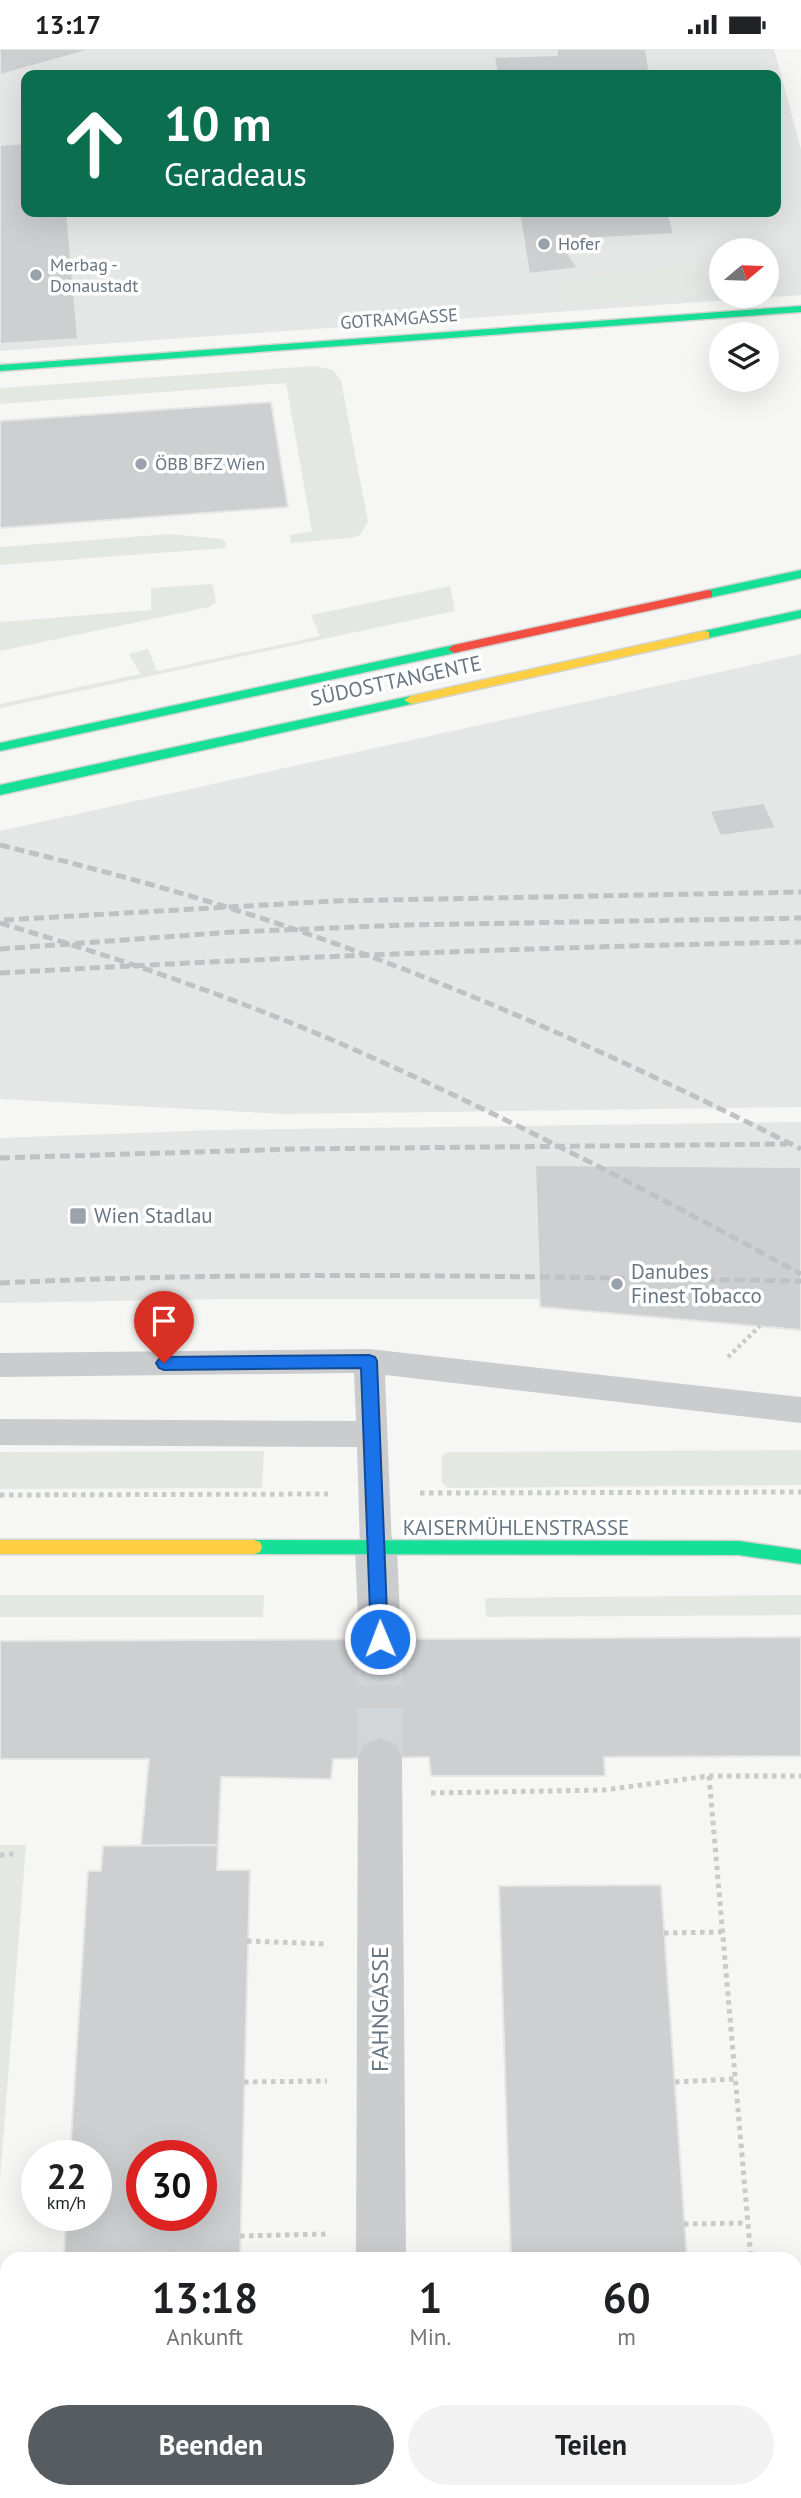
<!DOCTYPE html>
<html lang="de">
<meta charset="utf-8">
<style>
:root{--surface:#fff;--page:#f2f2f2;--text:#202124;--muted:#757577;--accent:#575c61}
body{margin:0;font-family:"PT Sans",sans-serif;background:var(--page);color:var(--text);height:100vh;display:flex;flex-direction:column;font-size:26px;white-space:nowrap}
*{box-sizing:border-box;margin:0}
p{font-size:23px;color:var(--muted)}
.icon{flex:none;width:38px;height:38px;fill:none;stroke:currentColor;stroke-width:2;stroke-linecap:round;stroke-linejoin:round}
.map{position:relative;flex:1;overflow:hidden}
.panel{position:absolute;left:0px;top:2203px;width:802px;height:247px;display:flex;flex-direction:column;background:var(--surface);border-radius:21px 21px 0 0;box-shadow:0 7px 28px #0002}
.panel>*{flex:none}
.banner{position:absolute;left:21px;top:21px;width:760px;height:147px;border-radius:14px;box-shadow:0 7px 28px #0002;background:#0b6e4f;color:#fff;overflow:hidden}
.needle{width:46px;rotate:71deg}
.controls{position:absolute;left:709px;top:189px;display:grid;gap:14px}
.controls a{display:grid;place-items:center;width:70px;height:70px;border-radius:50%;background:var(--surface);box-shadow:0 7px 28px #0002;font-size:35px}
.speed{position:absolute;left:21px;top:2091px;display:flex;gap:14px;font-size:35px;font-weight:700;text-align:center}
.speed>*{display:grid;place-content:center;width:91px;height:91px;border-radius:50%;background:var(--surface);box-shadow:0 7px 28px #0002;line-height:1}
.speed small{font-size:18px;font-weight:400}
.speed .limit{border:10px solid #d22;background:#fff;color:#111}
.pin{position:absolute;display:grid;place-items:center;width:60px;height:60px;color:#fff;margin:-72px -30px;border-radius:50% 50% 50% 0;rotate:-45deg;box-shadow:0 0 7px #0007}
.pin .icon{rotate:45deg}
.me{position:absolute;width:77px;margin:-38px;rotate:359deg;stroke-linejoin:round;filter:drop-shadow(0 0 5px #0008)}
.turn{display:flex;align-items:center;gap:24px;height:147px;padding:0 28px;font-size:32px}
.turn .icon{width:91px;height:91px;stroke-width:2.5}
.turn b{display:block;font-size:49px;line-height:60px}
.eta{display:flex;justify-content:space-evenly;align-items:center;height:119px;text-align:center}
.eta b{font-size:42px;font-weight:600;line-height:49px}
.button{display:flex;gap:14px;margin-top:auto;padding:14px 28px}
.button a{flex:1;height:80px;border-radius:42px;background:var(--accent);color:#fff;font-size:28px;font-weight:600;line-height:80px;text-align:center}
.button a+a{background:var(--page);color:var(--text)}
.status{display:flex;justify-content:space-between;align-items:center;height:49px;padding:0 35px;background:var(--surface);direction:ltr}
.status svg{height:19px;fill:currentColor}
.map>svg:first-child{display:block}
.built{fill:#e5e6e6;fill-rule:evenodd}
.green{fill:#e4e8e3}
.building{fill:#cdcfd0;stroke:#e6e6e5;stroke-width:2;fill-rule:evenodd}
.lines{fill:none;stroke-linecap:round;stroke-linejoin:round}
.street-tunnel{stroke:#d2d6d8;stroke-width:46;stroke-dasharray:46 23;stroke-linecap:butt}
.fast-casing{stroke:#d3d4d4;stroke-width:3}
.slow-casing{stroke:#d3d4d4;stroke-width:3}
.jam-casing{stroke:#d3d4d4;stroke-width:3}
.path-far1{stroke:#c9caca;stroke-width:4.5;stroke-dasharray:3.5 3.5;stroke-linecap:butt}
.path{stroke:#c9caca;stroke-width:5;stroke-dasharray:4.5 4.5;stroke-linecap:butt}
.lane{fill:#cbcccd;fill-rule:evenodd}
.street{fill:#cbcccd;fill-rule:evenodd}
.fast{fill:#16e098;fill-rule:evenodd}
.slow{fill:#ffcf43;fill-rule:evenodd}
.jam{fill:#f24e42;fill-rule:evenodd}
.rail{stroke:#c0c1c3;stroke-width:5;stroke-dasharray:10 5;stroke-linecap:butt}
.route{fill:#1a73e8;stroke:#114b97;stroke-width:2}
.poi-dot{fill:#9aa3ab;stroke:#fff;stroke-width:2.5}
.labels{text-anchor:middle;stroke-width:7;stroke-linejoin:round;paint-order:stroke}
.far-poi-label{font-size:18px;fill:#687683;stroke:#fff;text-anchor:start}
.far-street-label{font-size:18px;fill:#687683;stroke:#fff}
.street-label{font-size:21px;fill:#687683;stroke:#fff}
.poi-label{font-size:21px;fill:#687683;stroke:#fff;text-anchor:start}
.near-street-label{font-size:24px;fill:#687683;stroke:#fff}
</style>
<div class="status"><b>13:17</b><svg viewBox="0 0 49 12"><path d="M0 12V9h3v3zM5 12V6h3v6zM10 12V3h3v9zM15 12V0h3v12zM26 1h20v11H26zM47 4h2v5h-2z"/></svg></div>
<div class="map">
<svg width="801" height="2449" viewBox="0 0 801 2449">
<rect width="100%" height="100%" fill="#f6f6f5"/>
<!-- built -->
<g class="built">
<path d="M0 0H774L801 100V246L0 302ZM26 26H775V163H26ZM721 201H766V247H721Z"/>
<polygon points="801,605 801,1058 283,1065 0,1050 0,782"/>
<polygon points="801,1073 801,1250 223,1250 0,1254 0,1089 216,1081"/>
</g>
<!-- green -->
<g class="green">
<polygon points="694,213 705,229 721,228 721,244 566,257 558,233"/>
<polygon points="316,317 333,321 341,331 368,473 360,486 351,489 291,494 290,486 312,482 286,334 0,355 0,339"/>
<polygon points="170,485 222,490 226,494 225,499 0,516 0,498"/>
<polygon points="210,535 213,536 216,553 209,558 0,602 0,573 151,561 151,539"/>
<polygon points="450,537 455,562 0,659 0,655 140,625 129,605 148,600 157,622 320,587 311,566"/>
<polygon points="801,1401 801,1436 453,1439 446,1438 442,1433 442,1406 449,1403"/>
<polygon points="264,1402 262,1439 0,1440 0,1403"/>
<polygon points="0,1546 264,1546 263,1568 0,1568"/>
<polygon points="801,1546 801,1566 486,1568 485,1549"/>
<polygon points="0,1796 26,1796 0,2131"/>
<polygon points="0,2270 7,2270 7,2443 287,2443 287,2449 0,2449"/>
</g>
<!-- building -->
<g class="building">
<polygon points="0,0 93,0 0,26"/>
<polygon points="557,0 646,0 650,26 497,26 494,8 557,6"/>
<polygon points="26,94 26,163 67,163 78,290 0,295 0,96"/>
<polygon points="519,163 668,163 674,185 563,191 565,200 578,219 529,225"/>
<polygon points="271,353 288,458 0,479 0,372"/>
<polygon points="764,754 776,779 720,787 710,762"/>
<polygon points="535,1116 801,1118 801,1281 540,1258"/>
<polygon points="801,1588 801,1707 604,1708 605,1727 431,1727 429,1708 333,1710 331,1730 221,1728 218,1796 141,1797 149,1710 0,1710 0,1592"/>
<path d="M218 1796 217 1821H250L240 2210H64L66 2166H96V2107H70L88 1822H101L103 1797ZM142 2107H201V2166H142Z"/>
<polygon points="661,1836 687,2210 511,2210 499,1837"/>
</g>
<g class="lines">
<!-- street-tunnel -->
<polyline class="street-tunnel" points="380,1590 380,1709"/>
<defs>
<g id="fast">
<polygon points="801,257 801,263 0,322 0,316"/>
<polygon points="801,521 801,529 708,549 702,545 708,541"/>
<polygon points="801,561 801,569 704,590 698,586 704,582"/>
<polygon points="454,596 459,597 459,603 0,702 0,694"/>
<polygon points="411,647 418,651 416,654 0,746 0,736"/>
<polygon points="254,1491 739,1492 801,1501 801,1515 739,1506 254,1505 248,1503 246,1498 248,1493"/>
</g>
<g id="slow">
<polygon points="704,582 709,583 709,589 411,655 404,651 411,647"/>
<polygon points="0,1491 254,1491 260,1493 262,1498 260,1503 254,1505 0,1505"/>
</g>
<polygon id="jam" points="708,541 712,542 712,548 454,604 448,600 454,596"/>
</defs>
<!-- fast casing -->
<use href="#fast" class="fast-casing"/>
<!-- slow casing -->
<use href="#slow" class="slow-casing"/>
<!-- jam casing -->
<use href="#jam" class="jam-casing"/>
<!-- path-far1 -->
<polyline class="path-far1" points="728,1308 760,1277"/>
<!-- path -->
<g class="path">
<polyline points="420,1444 801,1443"/>
<polyline points="0,1446 328,1445"/>
<polyline points="709,1727 751,2210"/>
<polyline points="431,1744 604,1741 709,1727 801,1727"/>
<polyline points="0,1806 14,1805"/>
<polyline points="664,1884 722,1883"/>
<polyline points="247,1892 327,1895"/>
<polyline points="244,2033 327,2032"/>
<polyline points="675,2033 735,2030"/>
<polyline points="684,2175 747,2174"/>
<polyline points="240,2187 327,2185"/>
<polyline points="0,2293 7,2294"/>
<polyline points="794,2414 801,2414"/>
</g>
<!-- lane -->
<polygon class="lane" points="369,1300 801,1348 801,1374 385,1326 392,1500 387,1510 376,1514 365,1510 360,1500 357,1398 0,1396 0,1370 356,1372 354,1324 0,1328 0,1304"/>
<!-- street -->
<g class="street">
<polygon points="376,1482 391,1487 397,1500 401,1590 395,1603 380,1609 365,1603 359,1590 355,1500 361,1487"/>
<polygon points="380,1689 396,1695 402,1709 406,2210 356,2210 358,1709 364,1695"/>
<rect x="354" y="2443" width="52" height="6"/>
</g>
<!-- fast -->
<use href="#fast" class="fast"/>
<!-- slow -->
<use href="#slow" class="slow"/>
<!-- jam -->
<use href="#jam" class="jam"/>
<!-- rail -->
<g class="rail">
<path d="M0 796C105 822 209 850 311 886 480 945 641 1019 801 1100"/>
<polyline points="4,871 334,852 801,843"/>
<path d="M0 874C105 905 209 940 311 982 479 1053 641 1138 801 1225"/>
<polyline points="0,900 233,883 404,876 801,869"/>
<path d="M0 924C267 909 534 898 801 893"/>
<polyline points="0,1109 294,1100 787,1095"/>
<path d="M0 1234C267 1221 534 1228 801 1232"/>
</g>
</g>
<!-- route -->
<polygon class="route" points="369,1306 375,1308 377,1312 388,1590 386,1595 380,1598 373,1595 371,1590 361,1319 164,1321 159,1319 156,1314 159,1310 164,1308"/>
<!-- markers -->
<g class="poi-dot">
<circle cx="544" cy="195" r="7"/>
<circle cx="36" cy="226" r="7"/>
<circle cx="141" cy="415" r="7"/>
<rect x="69" y="1158" width="18" height="18" rx="3.5"/>
<circle cx="617" cy="1235" r="7"/>
</g>
<g class="labels">
<!-- far-poi labels -->
<g class="far-poi-label">
<text x="558" y="201">Hofer</text>
<text x="50" y="222">Merbag -<tspan x="50" dy="21">Donaustadt</tspan></text>
<text x="155" y="421">ÖBB BFZ Wien</text>
</g>
<!-- far-street labels -->
<g class="far-street-label">
<text transform="translate(399 270) rotate(-4)" y="6">GOTRAMGASSE</text>
</g>
<!-- street labels -->
<g class="street-label">
<text transform="translate(396 632) rotate(-12)" y="7">SÜDOSTTANGENTE</text>
<text x="516" y="1486">KAISERMÜHLENSTRASSE</text>
</g>
<!-- poi labels -->
<g class="poi-label">
<text x="94" y="1174">Wien Stadlau</text>
<text x="631" y="1230">Danubes<tspan x="631" dy="24">Finest Tobacco</tspan></text>
</g>
<!-- near-street labels -->
<g class="near-street-label">
<text transform="translate(380 1960) rotate(-90)" y="8">FAHNGASSE</text>
</g>
</g>
</svg>
<div class="controls">
<a><svg class="needle" viewBox="-14 -14 28 28"><path d="M0-13l5 13h-10z" fill="#e53935"/><path d="M0 13l5-13h-10z" fill="#757577"/></svg></a>
<a><svg class="icon" aria-label="layers" viewBox="0 0 24 24"><path d="M12 4l9 5-9 5-9-5zM3 14l9 5 9-5"/></svg></a>
</div>
<div class="speed"><div>22<small>km/h</small></div><div class="limit">30</div></div>
<div class="pin" style="left:164px;top:1314px;background:#d93025"><svg class="icon" aria-label="arrive" viewBox="0 0 24 24"><path d="M6 21V4h12l-3 4 3 4H6"/></svg></div>
<svg class="me" style="left:380px;top:1590px" viewBox="-20 -20 40 40"><circle r="17" fill="#1a73e8" stroke="#fff" stroke-width="3"/><path d="M0-11L8 9 0 5-8 9z" fill="#fff"/></svg>
<div class="banner">
<div class="turn"><svg class="icon" aria-label="ahead" viewBox="0 0 24 24"><path d="M12 20V5M6 11l6-6 6 6"/></svg><div><b>10 m</b>Geradeaus</div></div>
</div>
<section class="panel">
<div class="eta">
<div><b>13:18</b><p>Ankunft</p></div>
<div><b>1</b><p>Min.</p></div>
<div><b>60</b><p>m</p></div>
</div>
<div class="button"><a>Beenden</a><a>Teilen</a></div>
</section>
</div>
